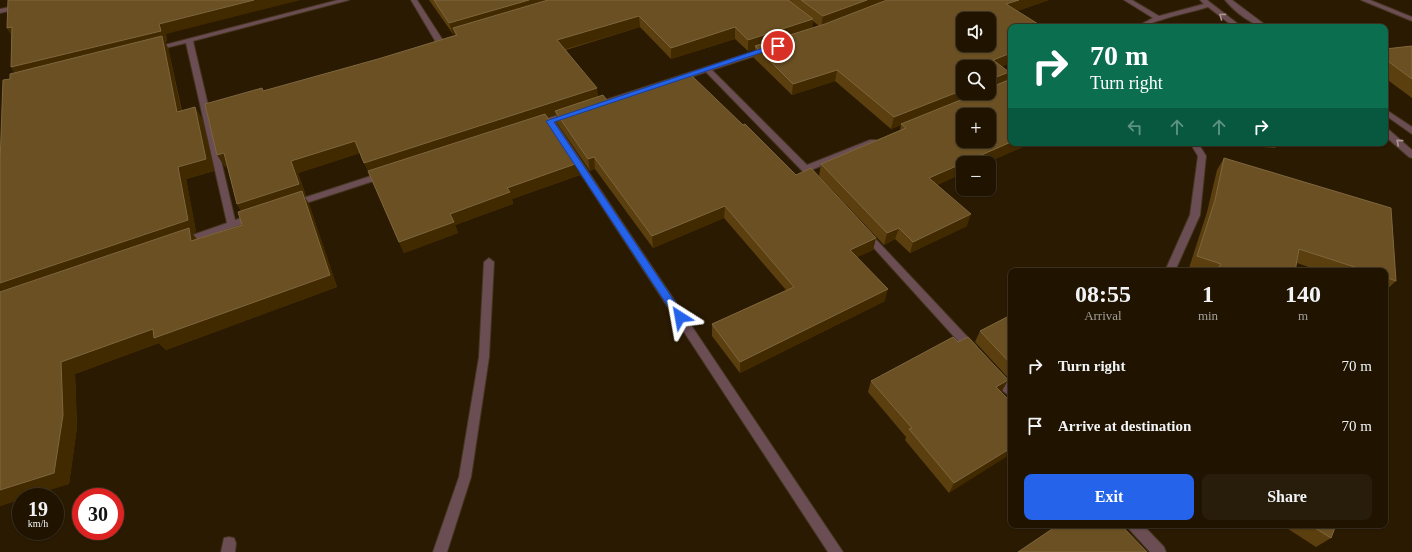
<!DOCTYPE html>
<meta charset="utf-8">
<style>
:root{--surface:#201401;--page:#281d0b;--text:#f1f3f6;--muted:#a29e99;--line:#3d3323;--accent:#2563eb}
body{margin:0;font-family:Georgia,serif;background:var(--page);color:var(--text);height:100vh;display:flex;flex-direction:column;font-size:15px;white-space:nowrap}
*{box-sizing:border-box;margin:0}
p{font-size:13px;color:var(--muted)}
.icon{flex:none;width:22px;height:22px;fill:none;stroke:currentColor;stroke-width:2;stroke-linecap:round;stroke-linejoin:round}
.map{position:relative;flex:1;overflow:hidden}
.sheet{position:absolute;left:1008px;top:268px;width:380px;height:260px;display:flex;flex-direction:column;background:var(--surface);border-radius:8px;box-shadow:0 1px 3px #0004,0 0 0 1px var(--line)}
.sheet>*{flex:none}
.hud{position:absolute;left:1008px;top:24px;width:380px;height:122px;border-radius:8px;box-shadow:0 1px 3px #0004,0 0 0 1px var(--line);background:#0b6e4f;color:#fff;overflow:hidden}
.fabs{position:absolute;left:956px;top:12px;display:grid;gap:8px}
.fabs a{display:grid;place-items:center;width:40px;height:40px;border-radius:8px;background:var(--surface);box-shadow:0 1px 3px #0004,0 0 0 1px var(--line);font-size:20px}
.speed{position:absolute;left:12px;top:488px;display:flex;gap:8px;font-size:20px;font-weight:700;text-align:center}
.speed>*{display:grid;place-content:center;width:52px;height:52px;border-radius:50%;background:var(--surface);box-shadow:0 1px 3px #0004,0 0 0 1px var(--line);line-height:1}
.speed small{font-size:10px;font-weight:400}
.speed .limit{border:6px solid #d22;background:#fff;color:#111}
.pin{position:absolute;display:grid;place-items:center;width:34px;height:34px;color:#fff;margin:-17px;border:2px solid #fff;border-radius:50%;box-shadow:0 1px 4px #0007}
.me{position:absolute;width:44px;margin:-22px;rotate:326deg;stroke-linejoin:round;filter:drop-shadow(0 0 3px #0008)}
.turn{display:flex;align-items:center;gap:14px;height:84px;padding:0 16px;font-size:18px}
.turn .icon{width:52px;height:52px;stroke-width:2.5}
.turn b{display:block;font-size:28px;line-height:34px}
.lanes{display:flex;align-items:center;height:38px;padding:0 16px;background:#0003;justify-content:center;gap:20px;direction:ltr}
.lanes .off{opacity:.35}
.eta{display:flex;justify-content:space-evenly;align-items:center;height:68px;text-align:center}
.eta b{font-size:24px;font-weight:700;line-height:28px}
.action{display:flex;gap:8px;margin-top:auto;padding:8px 16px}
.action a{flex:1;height:46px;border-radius:8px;background:var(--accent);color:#fff;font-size:16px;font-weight:700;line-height:46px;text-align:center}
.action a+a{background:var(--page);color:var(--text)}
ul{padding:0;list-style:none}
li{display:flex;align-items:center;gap:12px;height:60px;padding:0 16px}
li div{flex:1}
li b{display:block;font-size:15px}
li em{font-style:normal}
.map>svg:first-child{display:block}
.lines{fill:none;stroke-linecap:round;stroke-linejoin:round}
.minor-casing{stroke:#45351e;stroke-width:2}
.minor{fill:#6b4d54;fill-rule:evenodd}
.wall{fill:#5b3f0e;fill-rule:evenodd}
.shaded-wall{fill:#412900}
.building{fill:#6a5023;stroke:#7e663e;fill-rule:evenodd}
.oneway{stroke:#aa9591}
.route{fill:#2563eb;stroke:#184099}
</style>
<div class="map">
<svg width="1412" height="552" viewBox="0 0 1412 552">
<rect width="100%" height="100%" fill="#2a1a01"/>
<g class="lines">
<defs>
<g id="minor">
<polygon points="338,0 349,0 193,41 235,220 254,214 259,217 257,219 184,244 181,243 179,241 181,239 227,223 186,43 153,51 149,49"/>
<polygon points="411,0 417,0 444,42 443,44 437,44"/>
<path d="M1124 0H1132L1159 16 1204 4 1200 0H1207L1242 27H1234L1208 7C1192 12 1176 15 1161 20 1151 22 1148 27 1136 27L1153 18Z"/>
<path d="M1225 0H1232L1268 27C1253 27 1234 11 1225 0Z"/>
<polygon points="1361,0 1370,0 1412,17 1412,21"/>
<polygon points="20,5 23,7 22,8 0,13 0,9"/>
<polygon points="767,47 770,47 770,51 712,70 807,165 870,140 876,140 876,144 811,170 820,180 819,182 813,182 706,72 599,108 596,108 592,106 593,104"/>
<polygon points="1385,109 1412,127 1412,134 1385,115"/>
<polygon points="569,111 572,112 572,116 555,122 843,552 828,552 548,124 537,128 533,125 534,123"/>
<polygon points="1385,128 1388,129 1412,150 1412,158 1409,157 1385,136"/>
<polygon points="1190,143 1198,143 1206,156 1200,215 1175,271 1165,271 1190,215 1198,156"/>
<polygon points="383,172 386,173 387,175 386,177 294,207 289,204 291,202"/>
<polygon points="866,231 869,232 976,346 977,349 976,352 972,353 968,352 863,236 861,234"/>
<polygon points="489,258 494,262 489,357 471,477 447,552 433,552 459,477 479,357 484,262"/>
<path d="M996 370 1000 372 1011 383V396C1003 393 994 382 990 375L992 372Z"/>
<polygon points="1128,525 1143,525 1164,547 1166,552 1150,552 1129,529"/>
<polygon points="229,537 234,538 236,543 235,552 221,552 224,538"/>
</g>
</defs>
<!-- minor casing -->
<use href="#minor" class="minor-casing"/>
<!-- minor -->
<use href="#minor" class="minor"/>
</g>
<!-- wall -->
<g class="wall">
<path d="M429 0H1049L1017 11 1002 67 1009 72 1006 82 1011 143H1045L1036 147 1032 143 986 163H963V173L937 185 967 226 910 253 895 239 884 245 819 176 821 164 900 130 901 125 891 129 835 81 792 95 754 58 755 49 748 51 735 39 671 59 640 27 566 50 599 97 609 103 796 175 876 238 873 250 857 257 885 301 740 373 712 336V324L786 290 724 218 653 248 595 169 590 171 557 123 556 114 547 117 578 163 580 175 512 199 513 204 455 225 458 233 404 253 360 153 298 173 306 196H304L309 204 337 287 166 350 159 343 75 374 77 427 69 484 21 497V499L0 506V163L10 79 15 73 11 67V34L7 28 166 34 167 41 165 42 168 48 182 111 195 107 202 119 214 171 186 179 196 232 192 233 197 239 242 225 241 211 237 204 227 166 225 167 264 91 378 59 455 35V34H453ZM813 21 819 26 812 28Z"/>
<polygon points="1412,46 1412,98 1385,78 1385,49"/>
<polygon points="1212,143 1279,143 1275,148"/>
<polygon points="1224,158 1391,208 1396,281 1385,291 1385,271 1320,271 1297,263 1295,271 1198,271 1189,268 1207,212 1217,170"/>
<polygon points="1011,315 1011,381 975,342 980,331"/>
<polygon points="958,342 1008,380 1002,391 1001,392 1011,402 949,493 905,440 906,437 868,392 871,381"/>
<polygon points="1282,525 1336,525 1331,538 1316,547"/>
</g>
<!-- shaded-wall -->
<g class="shaded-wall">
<polygon points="254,0 301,0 166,34 167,41 165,42 168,48 184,124 20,79 11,67 159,24"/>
<polygon points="529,0 571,0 453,28 455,34 453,34 449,23"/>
<polygon points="867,0 897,0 821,27 823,16"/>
<polygon points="1019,0 1049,0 1002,16 1006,4"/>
<polygon points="639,16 640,27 559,51 557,40"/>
<polygon points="813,19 812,30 755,46 755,49 748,51 748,40"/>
<polygon points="12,27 15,39 7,28"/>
<polygon points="735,27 735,39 671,59 671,48"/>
<polygon points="1011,53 1011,63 989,72 993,60"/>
<polygon points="837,70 835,81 792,95 793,84"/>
<polygon points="1009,72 1005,84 989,90 989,80"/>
<polygon points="597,88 599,100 555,111 556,114 370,175 364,163"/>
<polygon points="963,90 963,93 982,93 901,124 901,125 891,129 894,117"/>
<polygon points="195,107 202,119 214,171 186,179 196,232 192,233 198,241 5,297 0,292 0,283 178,167"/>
<polygon points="355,141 360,153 298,173 306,196 304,196 309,204 337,287 166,350 159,343 75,374 77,427 69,484 28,497 21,497 21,499 0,506 0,490 61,362 153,329 330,275 244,216 237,204 291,161"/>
<polygon points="1011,142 1011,143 1032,143 986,163 963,163"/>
<polygon points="1038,143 1045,143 1036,147"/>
<polygon points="224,153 231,165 225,167 217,155"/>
<polygon points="594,157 595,169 590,171 588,159"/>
<polygon points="578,163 580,175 512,199 513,204 455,225 458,233 404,253 399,242 450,214 507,188"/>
<polygon points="963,163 963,173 925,190 929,178"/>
<polygon points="725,206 724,218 653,248 652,236"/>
<polygon points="971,214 967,226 910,253 913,242"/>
<polygon points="899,228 895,239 884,245 887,233"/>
<polygon points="876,238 873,250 847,262 850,250"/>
<polygon points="888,289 885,301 740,373 740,362"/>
<polygon points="1008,380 1002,391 991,398 996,387"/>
<polygon points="1011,448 1011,454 949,493 954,483"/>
</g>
<!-- building -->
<g class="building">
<polygon points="8,0 254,0 159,24 161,31 11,67 12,27 7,28"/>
<polygon points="434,0 529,0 449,23"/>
<polygon points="548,0 788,0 813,19 748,40 735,27 671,48 639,16 557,40 597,88 364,163 355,141 291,161 299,184 237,204 224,153 217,155 205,104 262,88 263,91 378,59 457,35 453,28"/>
<polygon points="801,0 867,0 823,16"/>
<path d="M887 0H1019L1006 4 1043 27H1011V53L993 60 1009 72 989 80V67H963V90L894 117 837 70 793 84 755 46 825 24ZM963 19H989V45H963Z"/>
<polygon points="162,36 177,112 195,107 206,159 178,167 188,220 0,283 0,163 3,80 10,79 10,74"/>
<polygon points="1412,46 1412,79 1385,59 1385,49"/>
<polygon points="691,75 743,125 745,124 796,175 811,168 876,238 850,250 888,289 740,362 712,324 794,287 725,206 652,236 594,157 588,159 555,111 603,95 609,103"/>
<path d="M1011 79V142L929 178 971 214 913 242 899 228 887 233 821 164 906 128 901 124 978 93H989V88ZM963 115H989V141H963Z"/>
<polygon points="545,114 578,163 507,188 510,192 450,214 454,222 399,242 368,171"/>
<polygon points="1224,158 1391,208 1396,281 1385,277 1385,271 1367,271 1299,249 1295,271 1216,271 1221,264 1197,256 1215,200"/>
<polygon points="302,191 330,275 154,338 153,329 61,362 63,415 54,473 0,490 0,292 189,228 191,241 242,225 238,212"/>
<polygon points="1011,315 1011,364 980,331"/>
<polygon points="953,337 958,342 968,337 1008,380 996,387 1011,402 1011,448 954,483 909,429 912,428 871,381"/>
<polygon points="1058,525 1121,525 1147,552 1018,552"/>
<polygon points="1310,525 1336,525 1331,538"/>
</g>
<!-- one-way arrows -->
<defs><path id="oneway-chevron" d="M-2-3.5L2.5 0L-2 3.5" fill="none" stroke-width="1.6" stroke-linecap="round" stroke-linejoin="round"/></defs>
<g class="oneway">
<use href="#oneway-chevron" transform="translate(1222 16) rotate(-144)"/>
<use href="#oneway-chevron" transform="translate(1399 142) rotate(-140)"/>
</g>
<!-- route -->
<polygon class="route" points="775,44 781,46 554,122 685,317 680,321 677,320 546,121"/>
</svg>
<div class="fabs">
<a><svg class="icon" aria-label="sound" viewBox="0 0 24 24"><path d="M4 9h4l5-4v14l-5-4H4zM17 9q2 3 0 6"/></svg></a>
<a><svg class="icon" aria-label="search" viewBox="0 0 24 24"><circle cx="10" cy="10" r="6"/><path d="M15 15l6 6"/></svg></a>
<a>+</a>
<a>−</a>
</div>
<div class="speed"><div>19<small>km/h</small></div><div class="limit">30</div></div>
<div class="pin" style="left:778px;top:46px;background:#d93025"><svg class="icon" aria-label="arrive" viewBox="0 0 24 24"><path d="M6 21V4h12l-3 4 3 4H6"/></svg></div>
<svg class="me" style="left:680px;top:317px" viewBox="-20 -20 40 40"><path d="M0-17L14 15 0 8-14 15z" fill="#2563eb" stroke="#fff" stroke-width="4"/></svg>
<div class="hud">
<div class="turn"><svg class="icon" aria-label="right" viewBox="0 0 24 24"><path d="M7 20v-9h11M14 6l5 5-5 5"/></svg><div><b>70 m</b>Turn right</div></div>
<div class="lanes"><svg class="icon off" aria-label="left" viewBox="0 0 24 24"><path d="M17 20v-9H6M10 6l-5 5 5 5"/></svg><svg class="icon off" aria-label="ahead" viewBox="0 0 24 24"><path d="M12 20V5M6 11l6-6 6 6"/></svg><svg class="icon off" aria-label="ahead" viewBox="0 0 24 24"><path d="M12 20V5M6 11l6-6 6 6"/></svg><svg class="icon" aria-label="right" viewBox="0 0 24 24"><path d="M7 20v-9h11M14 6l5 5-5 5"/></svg></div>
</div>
<section class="sheet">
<div class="eta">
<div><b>08:55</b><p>Arrival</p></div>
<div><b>1</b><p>min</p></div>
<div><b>140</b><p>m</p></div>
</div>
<ul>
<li><svg class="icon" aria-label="right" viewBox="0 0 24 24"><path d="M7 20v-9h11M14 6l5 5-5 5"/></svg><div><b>Turn right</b></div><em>70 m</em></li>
<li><svg class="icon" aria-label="arrive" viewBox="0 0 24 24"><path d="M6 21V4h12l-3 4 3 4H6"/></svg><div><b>Arrive at destination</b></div><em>70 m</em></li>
</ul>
<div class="action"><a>Exit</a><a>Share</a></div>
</section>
</div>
